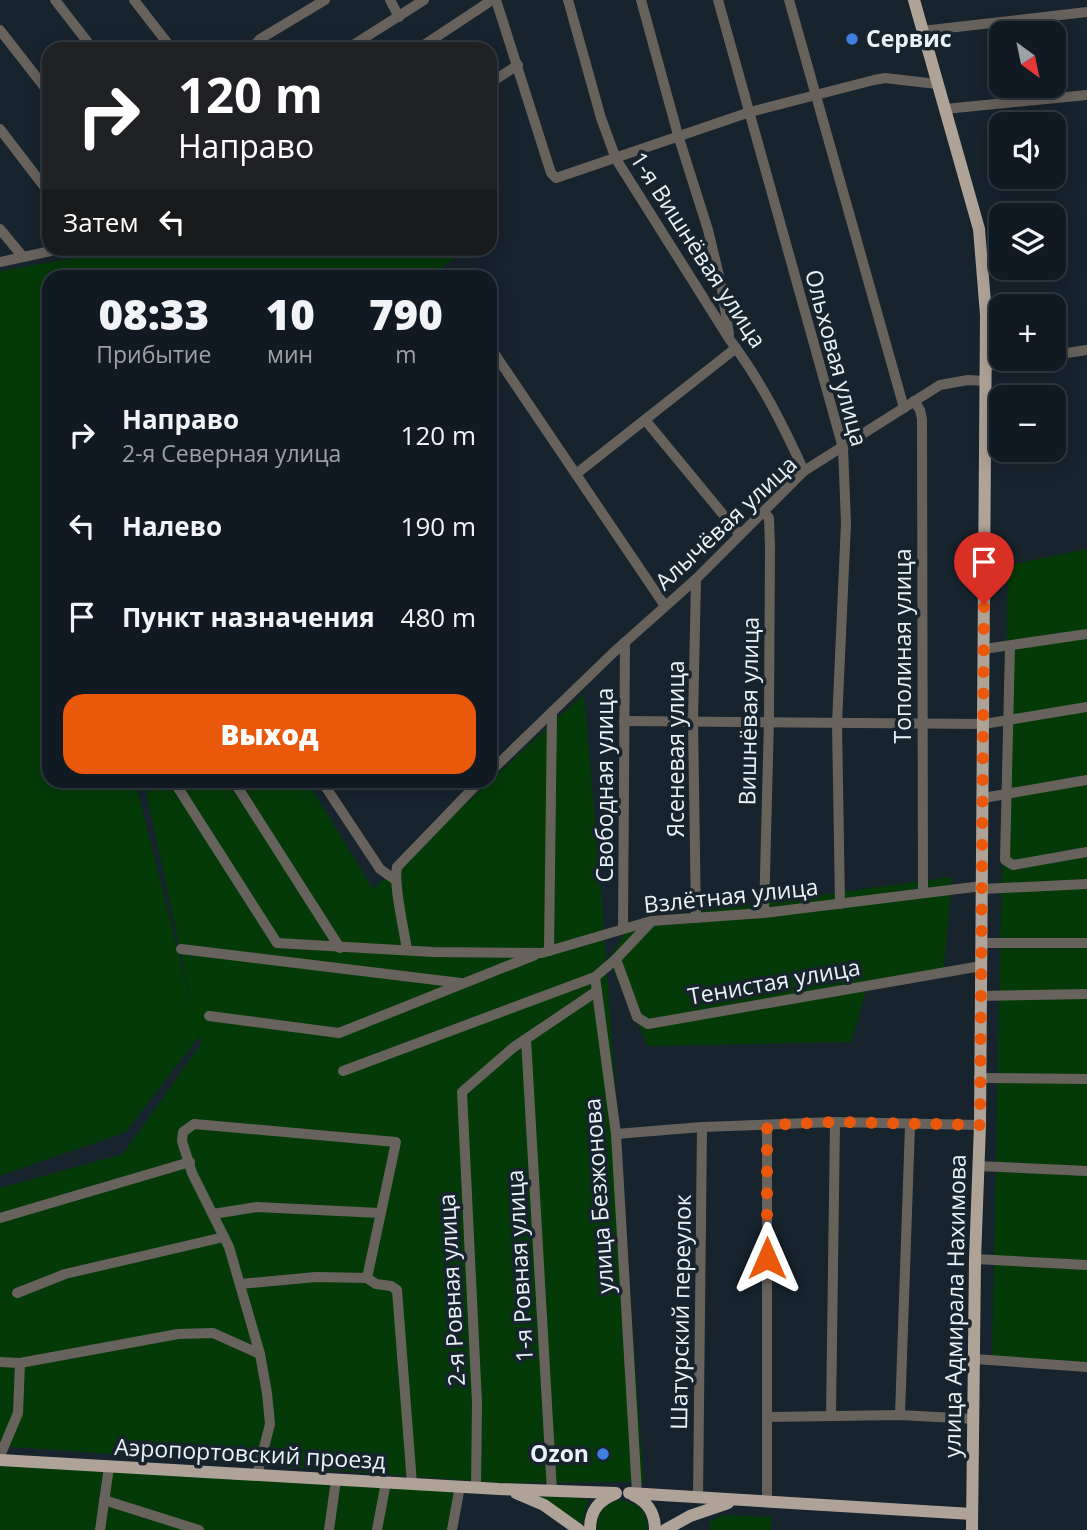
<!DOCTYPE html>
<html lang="ru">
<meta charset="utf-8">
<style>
:root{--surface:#111a22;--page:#1e272f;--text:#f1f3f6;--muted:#9ca1a5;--line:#303840;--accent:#ea580c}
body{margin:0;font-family:"Open Sans",sans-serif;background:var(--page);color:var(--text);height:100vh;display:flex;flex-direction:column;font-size:26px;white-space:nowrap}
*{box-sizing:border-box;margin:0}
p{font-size:23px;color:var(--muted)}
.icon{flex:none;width:38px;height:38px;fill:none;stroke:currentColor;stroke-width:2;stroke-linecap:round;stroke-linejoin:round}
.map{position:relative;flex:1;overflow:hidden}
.drawer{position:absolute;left:42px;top:270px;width:455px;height:518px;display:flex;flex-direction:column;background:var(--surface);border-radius:21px;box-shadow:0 4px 18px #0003,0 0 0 2px var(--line)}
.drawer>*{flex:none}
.guide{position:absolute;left:42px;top:42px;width:455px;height:214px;border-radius:21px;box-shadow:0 4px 18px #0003,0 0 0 2px var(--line);background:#202124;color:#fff;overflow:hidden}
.needle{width:46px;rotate:147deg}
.tools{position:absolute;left:989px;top:21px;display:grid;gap:14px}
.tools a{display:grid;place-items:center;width:77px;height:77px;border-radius:14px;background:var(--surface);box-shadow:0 4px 18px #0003,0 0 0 2px var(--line);font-size:35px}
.pin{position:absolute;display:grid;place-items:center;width:60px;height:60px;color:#fff;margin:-72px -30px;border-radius:50% 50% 50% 0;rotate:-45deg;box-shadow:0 0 7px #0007}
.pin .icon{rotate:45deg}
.me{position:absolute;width:77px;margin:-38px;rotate:0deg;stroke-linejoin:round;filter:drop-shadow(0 0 5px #0008)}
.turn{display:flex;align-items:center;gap:24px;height:147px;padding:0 21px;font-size:32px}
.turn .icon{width:91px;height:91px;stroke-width:2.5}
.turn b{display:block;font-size:49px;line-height:60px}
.then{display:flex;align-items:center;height:66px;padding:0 21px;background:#0003;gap:14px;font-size:26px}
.eta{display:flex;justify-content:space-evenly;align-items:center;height:119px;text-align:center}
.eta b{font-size:42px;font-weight:800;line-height:49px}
.primary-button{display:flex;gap:14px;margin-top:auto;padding:14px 21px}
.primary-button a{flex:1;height:80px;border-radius:21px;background:var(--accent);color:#fff;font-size:28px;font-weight:800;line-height:80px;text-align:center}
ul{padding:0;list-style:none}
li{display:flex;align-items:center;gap:21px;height:91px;padding:0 21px}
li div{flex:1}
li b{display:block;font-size:26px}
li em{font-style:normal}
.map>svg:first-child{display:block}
.green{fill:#043a07}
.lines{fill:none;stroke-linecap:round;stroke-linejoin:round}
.minor{stroke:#68625d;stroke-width:10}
.major{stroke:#afa398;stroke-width:12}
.route{stroke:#ea580c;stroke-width:12;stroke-dasharray:0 21.6}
.shop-dot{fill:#3f7fe0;stroke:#17232d;stroke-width:2.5}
.labels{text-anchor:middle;stroke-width:7;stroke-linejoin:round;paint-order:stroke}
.poi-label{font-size:23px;font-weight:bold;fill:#e9f2f8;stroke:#17232d;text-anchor:start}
.street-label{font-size:23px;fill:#e9f2f8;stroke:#17232d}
</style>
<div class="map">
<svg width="1087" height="1530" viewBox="0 0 1087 1530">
<rect width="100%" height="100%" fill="#17232d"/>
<!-- green -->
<g class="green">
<polygon points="126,249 465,249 432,276 49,276 49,780 135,781 193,1011 144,781 307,781 373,889 584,694 602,904 644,1482 502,1483 0,1446 0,1188 123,1154 201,1044 199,1036 126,1132 0,1176 0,271"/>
<polygon points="1087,549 1087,1364 992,1357 1008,565"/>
<polygon points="952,877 944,970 869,981 851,1042 648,1046 608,959 634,920"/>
<polygon points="0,1466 458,1489 451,1530 0,1530"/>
<polygon points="538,1496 588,1499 582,1526"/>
<path d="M618 1500C636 1501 648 1510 647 1530H597C597 1514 603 1506 618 1500Z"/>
<polygon points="723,1515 772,1517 771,1530 710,1530 710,1521"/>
</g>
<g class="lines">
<!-- minor -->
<g class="minor">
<polyline points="55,0 93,49"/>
<polyline points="134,0 172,49"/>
<polyline points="390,0 399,17"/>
<polyline points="496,0 551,173 556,178 750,112 874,80 885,78 937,84"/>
<path d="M568 0 601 118 616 159 730 340C761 381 783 425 804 471"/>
<polyline points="641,0 678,135 708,230 721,284 729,334"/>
<polyline points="718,0 843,448 846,523 837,723 840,904"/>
<polyline points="789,0 904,408"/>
<polyline points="0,30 49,93"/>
<polyline points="922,31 1087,12"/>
<polyline points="256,49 255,45 260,39 325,0"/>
<polyline points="347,49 424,0"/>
<polyline points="418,49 492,0"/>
<polyline points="490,83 518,65"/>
<polyline points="945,109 1087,95"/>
<polyline points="0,129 49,193"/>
<polyline points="0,229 23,257"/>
<polyline points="0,262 65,248"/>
<polyline points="490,347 665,606"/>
<polyline points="1054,355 1087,350"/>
<polyline points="986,366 1030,359"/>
<polyline points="914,401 920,410 922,419 923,893"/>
<polyline points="646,421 740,535"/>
<polyline points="576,474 736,348"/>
<polyline points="1010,646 1005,860 1013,865 1087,852"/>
<polyline points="984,649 1087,634"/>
<polyline points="624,721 984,724 1087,707"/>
<polyline points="490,772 614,652 696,579 804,471 940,385 968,380 986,381"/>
<polyline points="173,780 277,943 433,952 542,953 651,921 764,913 982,886"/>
<polyline points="233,780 340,948"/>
<polyline points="321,780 380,869 394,879"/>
<polyline points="983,798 1087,780"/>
<polyline points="982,889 1087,884"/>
<polyline points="764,913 769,720 770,547 769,518 764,512"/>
<polyline points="696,918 693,721 696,579"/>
<polyline points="623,929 625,642"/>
<polyline points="982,943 1087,943"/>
<polyline points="181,949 461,983"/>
<path d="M407 950C404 929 393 884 397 867L481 780"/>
<polyline points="549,951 552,712"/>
<polyline points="616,959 637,1017 648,1024 981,966"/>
<polyline points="980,996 1087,994"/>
<polyline points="209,1016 339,1033 535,955"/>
<polyline points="526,1039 552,1491"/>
<polyline points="343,1071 595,977"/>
<polyline points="979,1078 1087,1079"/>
<polyline points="767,1125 767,1501"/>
<polyline points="616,1134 702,1127 835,1122 980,1125"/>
<polyline points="978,1166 1087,1171"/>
<polyline points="213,1214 257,1207 380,1213"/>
<polyline points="0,1218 190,1162"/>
<polyline points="975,1259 1087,1265"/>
<polyline points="240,1284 316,1277 367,1278 376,1284 391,1286 397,1290 412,1484"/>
<polyline points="17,1293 65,1274 224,1237"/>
<polyline points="975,1359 1087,1367"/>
<polyline points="0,1362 20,1363 18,1413 0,1456"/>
<polyline points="20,1363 178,1334 213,1333 260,1354"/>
<polyline points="900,1415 910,1125"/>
<polyline points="831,1416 835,1122"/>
<polyline points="767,1417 900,1415 974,1419"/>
<polyline points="257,1475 270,1424 267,1393 260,1354 229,1247 192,1173 182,1141 183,1132 194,1124 396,1142 367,1278"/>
<polyline points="476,1487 477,1403 462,1092 514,1047 597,991"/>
<polyline points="640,1497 637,1493 616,1134 595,977 616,959 650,923"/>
<polyline points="698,1498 702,1127"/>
<polyline points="104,1500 199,1530"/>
<polyline points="100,1530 109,1467"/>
<polyline points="329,1530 336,1480"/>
<polyline points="377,1530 386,1482"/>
<polyline points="452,1530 460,1486"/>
</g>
<!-- major -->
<g class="major">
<polyline points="914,0 979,229 986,315 980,1125 975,1259 972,1530"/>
<polyline points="0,1460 499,1489 616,1493"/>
<polyline points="516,1493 544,1505 579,1530"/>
<polyline points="629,1493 972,1514"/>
<path d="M633 1495C648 1502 655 1513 655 1530"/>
<path d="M590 1530C590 1511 598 1501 615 1494"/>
<polyline points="665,1530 690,1516 728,1503"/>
</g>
</g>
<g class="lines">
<!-- route -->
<polyline class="route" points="767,1258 767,1125 835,1122 980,1125 984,604"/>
</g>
<!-- markers -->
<g class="shop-dot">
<circle cx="852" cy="39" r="7"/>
<circle cx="603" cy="1454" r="7"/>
</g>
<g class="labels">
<!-- poi labels -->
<g class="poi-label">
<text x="866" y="47">Сервис</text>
<text x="589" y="1462" text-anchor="end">Ozon</text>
</g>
<!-- street labels -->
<g class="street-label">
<text transform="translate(698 250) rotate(57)" y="8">1-я Вишнёвая улица</text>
<text transform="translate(836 358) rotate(75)" y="8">Ольховая улица</text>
<text transform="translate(726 523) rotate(-43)" y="8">Алычёвая улица</text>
<text transform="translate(903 646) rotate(-90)" y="8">Тополиная улица</text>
<text transform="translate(749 711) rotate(-89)" y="8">Вишнёвая улица</text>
<text transform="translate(676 749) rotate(-90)" y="8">Ясеневая улица</text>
<text transform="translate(605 785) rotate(-90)" y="8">Свободная улица</text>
<text transform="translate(731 896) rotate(-6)" y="8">Взлётная улица</text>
<text transform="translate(774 982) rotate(-10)" y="8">Тенистая улица</text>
<text transform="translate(599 1196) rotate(-94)" y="8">улица Безжонова</text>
<text transform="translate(520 1266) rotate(-93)" y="8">1-я Ровная улица</text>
<text transform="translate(452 1290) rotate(-93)" y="8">2-я Ровная улица</text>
<text transform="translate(955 1306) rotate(-89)" y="8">улица Адмирала Нахимова</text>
<text transform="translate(681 1312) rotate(-89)" y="8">Шатурский переулок</text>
<text transform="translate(250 1454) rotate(3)" y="8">Аэропортовский проезд</text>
</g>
</g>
</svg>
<div class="tools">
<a><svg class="needle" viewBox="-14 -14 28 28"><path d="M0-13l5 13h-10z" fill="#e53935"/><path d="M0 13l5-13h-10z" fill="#9ca1a5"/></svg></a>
<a><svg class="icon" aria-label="sound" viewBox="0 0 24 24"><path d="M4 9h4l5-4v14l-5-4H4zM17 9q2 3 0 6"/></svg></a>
<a><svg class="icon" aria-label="layers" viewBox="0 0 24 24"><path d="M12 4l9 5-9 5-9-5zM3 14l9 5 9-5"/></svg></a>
<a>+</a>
<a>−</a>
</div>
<div class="pin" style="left:984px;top:604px;background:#d93025"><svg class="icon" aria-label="arrive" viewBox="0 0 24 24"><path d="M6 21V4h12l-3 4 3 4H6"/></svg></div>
<svg class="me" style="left:767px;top:1258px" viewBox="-20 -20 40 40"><path d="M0-17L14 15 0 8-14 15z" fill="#ea580c" stroke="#fff" stroke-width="4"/></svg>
<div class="guide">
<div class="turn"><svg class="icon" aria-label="right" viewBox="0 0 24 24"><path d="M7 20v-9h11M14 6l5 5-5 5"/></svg><div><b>120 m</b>Направо</div></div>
<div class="then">Затем<svg class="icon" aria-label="left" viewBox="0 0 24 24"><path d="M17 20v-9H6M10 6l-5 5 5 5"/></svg></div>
</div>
<section class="drawer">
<div class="eta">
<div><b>08:33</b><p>Прибытие</p></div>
<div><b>10</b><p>мин</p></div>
<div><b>790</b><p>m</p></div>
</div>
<ul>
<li><svg class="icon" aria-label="right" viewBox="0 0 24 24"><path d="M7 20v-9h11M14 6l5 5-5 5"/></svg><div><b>Направо</b><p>2-я Северная улица</p></div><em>120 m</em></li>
<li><svg class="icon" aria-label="left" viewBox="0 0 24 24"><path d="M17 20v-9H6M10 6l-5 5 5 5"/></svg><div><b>Налево</b></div><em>190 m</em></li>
<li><svg class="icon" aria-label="arrive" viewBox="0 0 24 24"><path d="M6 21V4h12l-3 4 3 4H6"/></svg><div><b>Пункт назначения</b></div><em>480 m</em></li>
</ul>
<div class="primary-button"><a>Выход</a></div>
</section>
</div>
